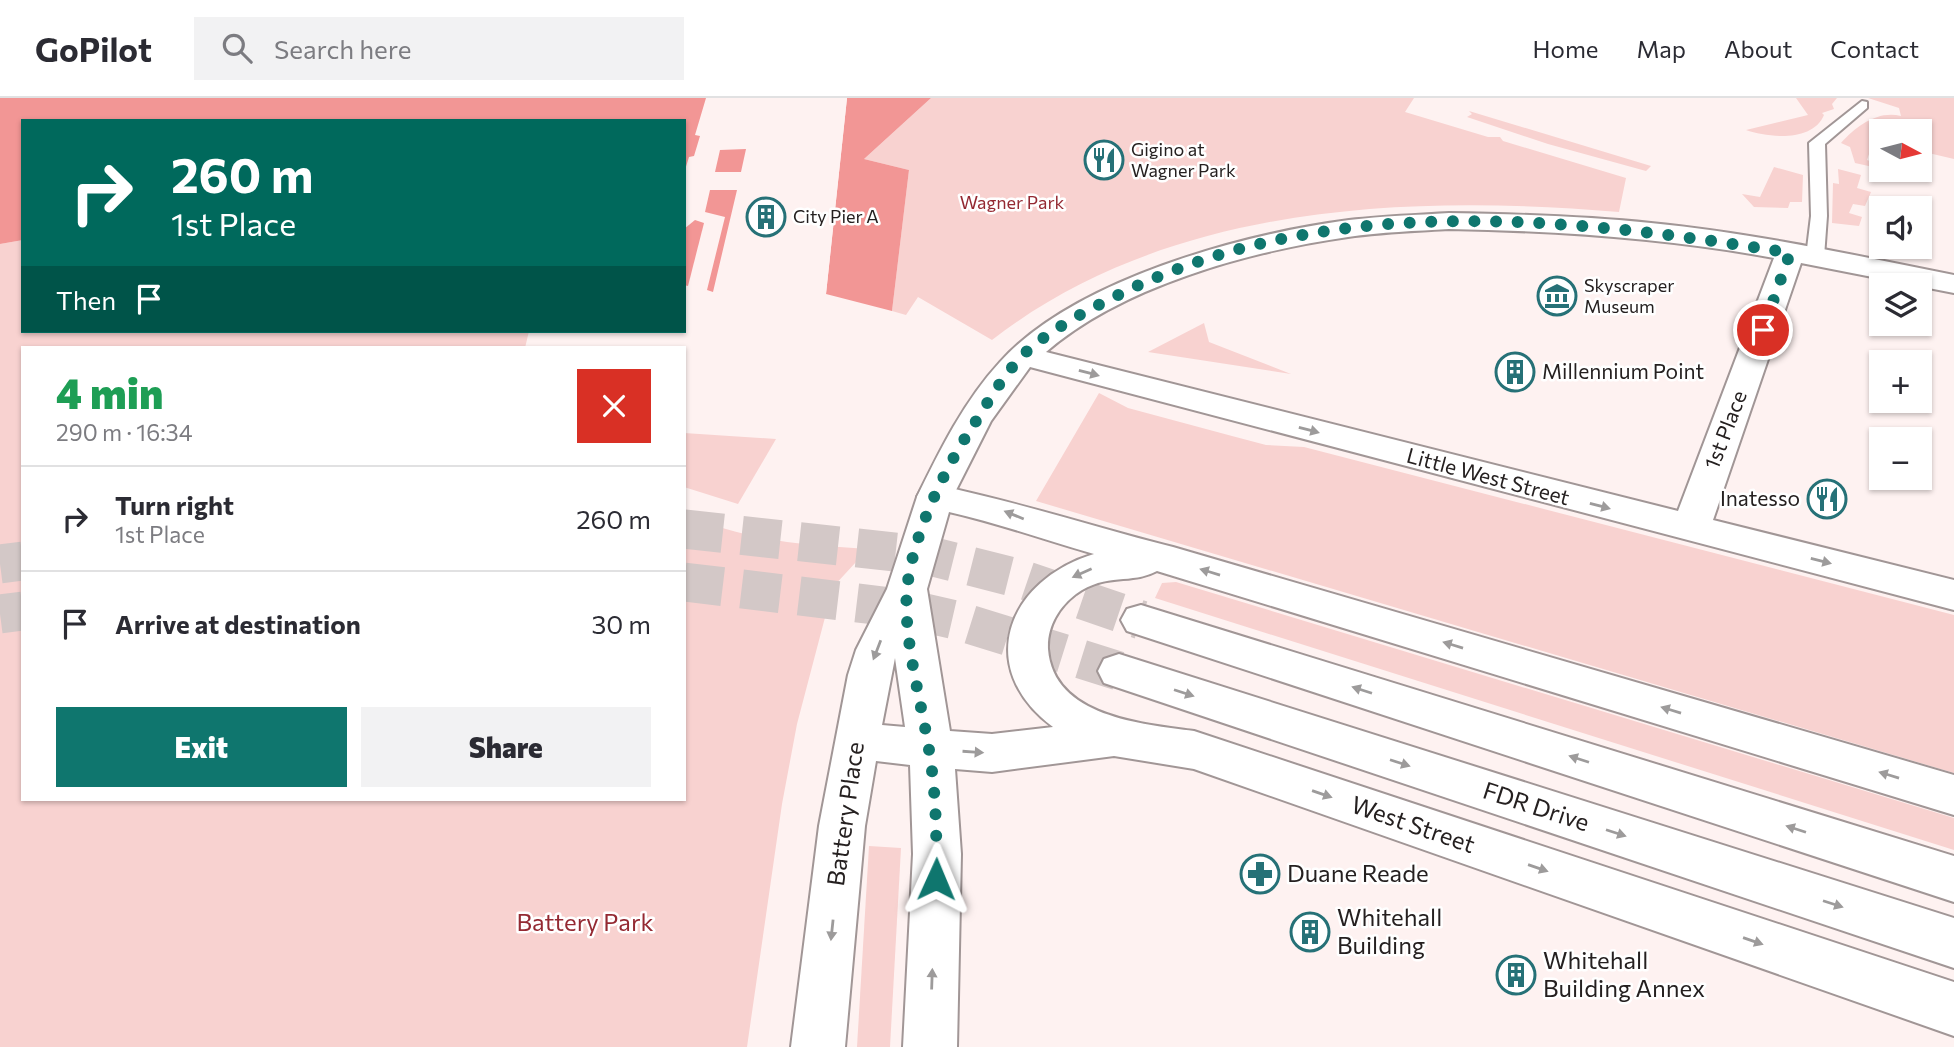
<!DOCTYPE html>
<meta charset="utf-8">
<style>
:root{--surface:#fff;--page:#f2f2f3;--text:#2b2b33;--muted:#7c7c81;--line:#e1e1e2;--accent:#0f766e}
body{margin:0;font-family:Commissioner,sans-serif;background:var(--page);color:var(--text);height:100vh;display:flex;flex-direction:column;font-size:26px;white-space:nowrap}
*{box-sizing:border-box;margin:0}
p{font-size:23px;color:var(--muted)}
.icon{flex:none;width:38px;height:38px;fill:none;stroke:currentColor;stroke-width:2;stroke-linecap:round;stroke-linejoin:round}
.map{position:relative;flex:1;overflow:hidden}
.details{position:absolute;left:21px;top:248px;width:665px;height:455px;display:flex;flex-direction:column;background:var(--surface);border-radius:0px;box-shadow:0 2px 5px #0004}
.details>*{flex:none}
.top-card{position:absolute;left:21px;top:21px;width:665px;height:214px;border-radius:0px;box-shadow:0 2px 5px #0004;background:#00695c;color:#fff;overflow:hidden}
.needle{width:46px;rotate:97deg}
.tools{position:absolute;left:1869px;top:21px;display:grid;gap:14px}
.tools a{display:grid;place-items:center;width:63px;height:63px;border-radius:0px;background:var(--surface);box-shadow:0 2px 5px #0004;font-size:35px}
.pin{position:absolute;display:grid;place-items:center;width:60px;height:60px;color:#fff;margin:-30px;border:4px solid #fff;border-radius:50%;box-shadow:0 2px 7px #0007}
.me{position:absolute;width:77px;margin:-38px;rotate:1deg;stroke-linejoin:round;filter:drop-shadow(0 0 5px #0008)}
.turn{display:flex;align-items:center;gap:24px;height:147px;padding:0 35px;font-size:32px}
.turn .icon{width:91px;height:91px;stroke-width:2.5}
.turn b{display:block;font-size:49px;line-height:60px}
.then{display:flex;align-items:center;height:66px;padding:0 35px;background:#0003;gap:14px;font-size:26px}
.round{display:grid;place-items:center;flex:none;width:74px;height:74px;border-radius:0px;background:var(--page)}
.summary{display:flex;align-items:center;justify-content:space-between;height:119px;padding:0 35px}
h1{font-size:42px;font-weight:800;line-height:52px;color:#1e9e55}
.button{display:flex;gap:14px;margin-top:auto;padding:14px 35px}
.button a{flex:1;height:80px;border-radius:0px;background:var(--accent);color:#fff;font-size:28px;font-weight:800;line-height:80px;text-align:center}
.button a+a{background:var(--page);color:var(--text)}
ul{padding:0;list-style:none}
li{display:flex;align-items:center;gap:21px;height:105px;padding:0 35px;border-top:2px solid var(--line)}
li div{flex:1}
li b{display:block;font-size:26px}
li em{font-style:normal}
header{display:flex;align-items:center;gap:42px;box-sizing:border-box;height:98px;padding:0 35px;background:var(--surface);border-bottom:2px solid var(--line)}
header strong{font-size:33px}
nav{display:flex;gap:38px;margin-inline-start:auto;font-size:24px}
.search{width:490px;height:63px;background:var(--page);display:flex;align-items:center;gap:18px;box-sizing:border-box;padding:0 24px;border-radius:0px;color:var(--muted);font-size:26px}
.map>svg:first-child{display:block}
.green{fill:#f8d2d0}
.water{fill:#f29695}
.pier{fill:#fef2f1}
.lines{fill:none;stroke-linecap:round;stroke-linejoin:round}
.highway-tunnel{stroke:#d3c8c7;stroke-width:39;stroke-dasharray:39 19;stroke-linecap:butt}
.lane-casing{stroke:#a19696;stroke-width:4}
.street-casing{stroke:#a19696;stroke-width:4}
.primary-casing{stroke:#a19696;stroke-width:4}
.highway-casing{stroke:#a19696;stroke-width:4}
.lane{fill:#fff;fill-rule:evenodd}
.street{fill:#fff;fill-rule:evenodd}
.primary{fill:#fff;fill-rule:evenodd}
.highway{fill:#fff;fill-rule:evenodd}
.oneway{fill:#9d9b9b}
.route{stroke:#0f766e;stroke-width:12;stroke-dasharray:0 21.6}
.labels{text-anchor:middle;stroke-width:5;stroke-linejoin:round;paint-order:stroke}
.far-poi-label{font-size:18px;fill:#252020;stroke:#fff;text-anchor:start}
.far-park-label{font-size:18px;fill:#942932;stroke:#fff}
.poi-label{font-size:21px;fill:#252020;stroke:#fff;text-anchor:start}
.street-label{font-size:21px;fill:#252020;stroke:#fff}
.near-street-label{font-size:24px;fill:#252020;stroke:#fff}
.near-poi-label{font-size:24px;fill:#252020;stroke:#fff;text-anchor:start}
.near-park-label{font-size:24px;fill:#942932;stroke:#fff}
</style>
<header>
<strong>GoPilot</strong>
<div class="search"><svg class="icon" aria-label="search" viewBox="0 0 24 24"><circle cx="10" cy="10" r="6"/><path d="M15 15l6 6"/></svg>Search here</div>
<nav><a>Home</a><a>Map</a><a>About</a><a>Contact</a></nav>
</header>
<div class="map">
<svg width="1954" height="949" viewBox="0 0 1954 949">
<rect width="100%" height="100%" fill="#fef2f1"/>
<!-- green -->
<g class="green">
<path d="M931 0H1414L1405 14 1488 39H1500L1503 43 1626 80 1619 114C1407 96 1167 106 992 242L918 199 906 217 892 213 909 72 864 61Z"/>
<path d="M1796 0H1837L1832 6 1834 11 1822 15 1824 17C1813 44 1769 40 1746 32L1808 17Z"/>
<path d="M1868 0H1954V61L1920 53V33H1881L1877 55 1870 53 1867 62 1876 65 1873 69 1855 65 1850 49 1841 45C1856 28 1878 12 1901 18L1899 10Z"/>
<polygon points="1469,13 1651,68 1646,73 1548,46 1467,19 1472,16"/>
<polygon points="1774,69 1803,77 1802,104 1790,104 1788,110 1754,109 1742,96 1760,99"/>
<polygon points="1838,71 1861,77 1857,90 1871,94 1865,108 1853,106 1849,115 1862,119 1859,128 1832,125 1833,85 1839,86"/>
<path d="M23 142V233H529L525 250H23V702H684V416C749 443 799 447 868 451L833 489 797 626 782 706 747 949H0V146Z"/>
<polygon points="1204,225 1209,244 1291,276 1148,254"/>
<polygon points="1099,295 1128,310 1232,338 1266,347 1304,349 1954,517 1954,675 1036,403"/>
<polygon points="684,335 776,341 738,406 684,389"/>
<polygon points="1176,484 1954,720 1954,752 1155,500 1162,485"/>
<polygon points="869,748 901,750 890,949 857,949"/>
</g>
<!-- water -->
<g class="water">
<polygon points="0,0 706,0 695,37 700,38 694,58 689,59 684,75 684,23 23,23 23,142 0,146"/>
<polygon points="847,0 931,0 864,61 909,72 892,213 826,196"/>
<polygon points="746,51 741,74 715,74 720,52"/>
<polygon points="710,92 737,92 713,194 707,192 725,119 705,114"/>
<polygon points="695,122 704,125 688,188 684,187 684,131"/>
</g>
<!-- pier -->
<polygon class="pier" points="843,0 847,0 826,196 822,195"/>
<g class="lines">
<!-- highway-tunnel -->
<g class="highway-tunnel">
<polyline points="684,431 930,458 1021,481 1141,522"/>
<polyline points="0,466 23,463"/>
<polyline points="684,484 908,511 956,522 1119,573"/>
<polyline points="0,516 23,513"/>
</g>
<defs>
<polygon id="lane" points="1862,3 1867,4 1867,10 1825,46 1827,118 1824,159 1815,164 1809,163 1806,159 1811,118 1809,45"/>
<path id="street" d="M1449 115C1517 116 1583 118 1651 125 1753 135 1854 157 1954 177V195L1801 165 1713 422 1954 482V512L1030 269 991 323 948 408 935 411 922 408 917 399C940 352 964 303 1000 264 1074 182 1242 136 1349 122 1382 118 1416 117 1449 115ZM1449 131C1559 133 1666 140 1774 160L1678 413 1046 254C1122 188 1250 153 1348 139 1381 134 1416 133 1449 131Z"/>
<path id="primary" d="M935 387C1016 403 1093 429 1173 449L1954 677V717L1157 473C1131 487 1107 474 1076 496 1059 509 1047 528 1048 551 1053 619 1142 626 1194 633L1954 884V938L1194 671 1114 658 992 674 955 671 961 756 957 949H903L913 756 910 667 876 663 865 728 845 949H791L819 728 848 577 856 552 887 491 917 399 922 390ZM949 414C998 425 1045 442 1094 456 1008 482 973 569 1053 629L992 636 950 633 927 491ZM895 560 905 629 882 627Z"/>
<g id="highway">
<polygon points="1141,507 1954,758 1954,804 1127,533 1121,522 1127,511"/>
<polygon points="1119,556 1954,820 1954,870 1104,585 1098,573 1104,561"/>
</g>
</defs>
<!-- lane casing -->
<use href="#lane" class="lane-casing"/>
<!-- street casing -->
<use href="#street" class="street-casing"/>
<!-- primary casing -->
<use href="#primary" class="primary-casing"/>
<!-- highway casing -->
<use href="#highway" class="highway-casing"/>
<!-- lane -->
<use href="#lane" class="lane"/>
<!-- street -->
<use href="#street" class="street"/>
<!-- primary -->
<use href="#primary" class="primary"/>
<!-- highway -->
<use href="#highway" class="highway"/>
</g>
<!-- one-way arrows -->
<defs><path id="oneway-solid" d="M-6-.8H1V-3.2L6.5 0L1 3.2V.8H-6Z" transform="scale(1.75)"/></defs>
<g class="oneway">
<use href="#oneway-solid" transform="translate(1089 275) rotate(15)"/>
<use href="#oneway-solid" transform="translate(1309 332) rotate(15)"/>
<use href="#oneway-solid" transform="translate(1600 408) rotate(15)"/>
<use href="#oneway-solid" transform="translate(1014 417) rotate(-158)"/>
<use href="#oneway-solid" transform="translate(1821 463) rotate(14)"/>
<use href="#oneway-solid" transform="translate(1210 474) rotate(-163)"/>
<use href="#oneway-solid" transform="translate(1082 475) rotate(156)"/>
<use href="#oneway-solid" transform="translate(1453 547) rotate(-163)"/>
<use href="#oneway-solid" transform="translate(877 552) rotate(111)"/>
<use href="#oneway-solid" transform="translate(1362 592) rotate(-162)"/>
<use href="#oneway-solid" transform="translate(1184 595) rotate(18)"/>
<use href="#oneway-solid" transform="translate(1671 612) rotate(-163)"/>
<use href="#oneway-solid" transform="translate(973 654) rotate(4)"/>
<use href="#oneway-solid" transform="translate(1579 661) rotate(-162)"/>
<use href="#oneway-solid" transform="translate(1400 665) rotate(18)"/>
<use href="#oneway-solid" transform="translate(1889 677) rotate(-163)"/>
<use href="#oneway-solid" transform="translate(1322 696) rotate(19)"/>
<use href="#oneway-solid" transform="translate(1796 731) rotate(-162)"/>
<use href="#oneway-solid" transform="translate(1616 735) rotate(18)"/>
<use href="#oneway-solid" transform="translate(1538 770) rotate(19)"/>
<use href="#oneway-solid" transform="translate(1833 806) rotate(18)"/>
<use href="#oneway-solid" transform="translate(832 832) rotate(96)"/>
<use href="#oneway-solid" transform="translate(1753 843) rotate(19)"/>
<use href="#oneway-solid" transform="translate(932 881) rotate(-88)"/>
</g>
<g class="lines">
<!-- route -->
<path class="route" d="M936 781C937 735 936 691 928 646 920 599 903 538 907 491 912 440 942 376 969 334 986 308 1002 278 1024 256 1052 230 1088 212 1122 195 1330 93 1569 119 1790 155L1763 232"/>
</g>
<!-- icons -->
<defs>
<symbol id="restaurant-ring" viewBox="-11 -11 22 22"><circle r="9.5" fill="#fff" stroke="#267177" stroke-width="1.5"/><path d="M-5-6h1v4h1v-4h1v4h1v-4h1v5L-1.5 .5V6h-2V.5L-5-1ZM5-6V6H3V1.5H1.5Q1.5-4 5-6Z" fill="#267177"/></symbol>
<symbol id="building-ring" viewBox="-11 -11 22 22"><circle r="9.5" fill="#fff" stroke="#267177" stroke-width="1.5"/><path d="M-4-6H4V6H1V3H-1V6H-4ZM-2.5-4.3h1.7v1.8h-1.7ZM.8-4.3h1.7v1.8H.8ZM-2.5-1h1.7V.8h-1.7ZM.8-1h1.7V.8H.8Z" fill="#267177"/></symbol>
<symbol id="museum-ring" viewBox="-11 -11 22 22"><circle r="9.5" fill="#fff" stroke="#267177" stroke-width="1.5"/><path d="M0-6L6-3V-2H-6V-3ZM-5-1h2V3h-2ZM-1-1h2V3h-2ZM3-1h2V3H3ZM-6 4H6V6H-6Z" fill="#267177"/></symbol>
<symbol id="pharmacy-ring" viewBox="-11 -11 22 22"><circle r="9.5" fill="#fff" stroke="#267177" stroke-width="1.5"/><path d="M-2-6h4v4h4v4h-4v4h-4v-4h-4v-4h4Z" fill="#267177"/></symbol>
</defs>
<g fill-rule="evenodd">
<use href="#restaurant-ring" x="1082" y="40" width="44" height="44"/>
<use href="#building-ring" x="744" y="97" width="44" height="44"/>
<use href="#museum-ring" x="1535" y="176" width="44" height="44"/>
<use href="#building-ring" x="1493" y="252" width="44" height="44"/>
<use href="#restaurant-ring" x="1805" y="379" width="44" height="44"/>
<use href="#pharmacy-ring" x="1238" y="754" width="44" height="44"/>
<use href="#building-ring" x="1288" y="812" width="44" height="44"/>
<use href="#building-ring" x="1494" y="855" width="44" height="44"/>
</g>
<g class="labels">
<!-- far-poi labels -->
<g class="far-poi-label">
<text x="1131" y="58">Gigino at<tspan x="1131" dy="21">Wagner Park</tspan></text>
<text x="793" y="125">City Pier A</text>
<text x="1584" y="194">Skyscraper<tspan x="1584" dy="21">Museum</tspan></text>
</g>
<!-- far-park labels -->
<g class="far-park-label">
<text x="1012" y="111">Wagner Park</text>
</g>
<!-- poi labels -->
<g class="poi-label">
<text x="1542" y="281">Millennium Point</text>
<text x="1800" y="408" text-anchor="end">Inatesso</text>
</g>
<!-- street labels -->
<g class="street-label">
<text transform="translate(1726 332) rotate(-69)" y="7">1st Place</text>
<text transform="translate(1488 379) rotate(15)" y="7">Little West Street</text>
</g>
<!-- near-street labels -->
<g class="near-street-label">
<text transform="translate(1536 709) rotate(18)" y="8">FDR Drive</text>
<text transform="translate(846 716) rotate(-82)" y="8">Battery Place</text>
<text transform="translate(1413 727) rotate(19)" y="8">West Street</text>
</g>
<!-- near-poi labels -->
<g class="near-poi-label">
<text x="1287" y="784">Duane Reade</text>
<text x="1337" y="828">Whitehall<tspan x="1337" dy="28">Building</tspan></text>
<text x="1543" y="871">Whitehall<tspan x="1543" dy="28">Building Annex</tspan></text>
</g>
<!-- near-park labels -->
<g class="near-park-label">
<text x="585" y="833">Battery Park</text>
</g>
</g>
</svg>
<div class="tools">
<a><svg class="needle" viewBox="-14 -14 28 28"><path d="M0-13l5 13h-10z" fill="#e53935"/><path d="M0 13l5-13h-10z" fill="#7c7c81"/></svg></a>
<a><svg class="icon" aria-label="sound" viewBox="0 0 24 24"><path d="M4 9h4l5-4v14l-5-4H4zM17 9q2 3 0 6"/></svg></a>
<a><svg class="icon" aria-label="layers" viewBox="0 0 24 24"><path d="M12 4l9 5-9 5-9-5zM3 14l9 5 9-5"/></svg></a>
<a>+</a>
<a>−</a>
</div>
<div class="pin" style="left:1763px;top:232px;background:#d93025"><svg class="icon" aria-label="arrive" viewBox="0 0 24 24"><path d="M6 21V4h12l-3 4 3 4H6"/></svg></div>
<svg class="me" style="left:936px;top:781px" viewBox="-20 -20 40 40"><path d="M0-17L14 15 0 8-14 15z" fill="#0f766e" stroke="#fff" stroke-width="4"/></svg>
<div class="top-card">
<div class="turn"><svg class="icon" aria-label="right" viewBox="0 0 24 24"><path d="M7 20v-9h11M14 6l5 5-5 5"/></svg><div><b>260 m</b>1st Place</div></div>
<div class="then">Then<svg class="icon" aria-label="arrive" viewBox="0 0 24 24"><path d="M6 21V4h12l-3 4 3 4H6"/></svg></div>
</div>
<section class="details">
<div class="summary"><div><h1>4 min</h1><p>290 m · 16:34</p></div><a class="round" style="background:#d93025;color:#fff"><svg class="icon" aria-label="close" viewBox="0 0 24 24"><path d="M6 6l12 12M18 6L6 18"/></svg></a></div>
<ul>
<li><svg class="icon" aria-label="right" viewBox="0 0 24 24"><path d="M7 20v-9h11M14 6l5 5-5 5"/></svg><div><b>Turn right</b><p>1st Place</p></div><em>260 m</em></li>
<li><svg class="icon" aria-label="arrive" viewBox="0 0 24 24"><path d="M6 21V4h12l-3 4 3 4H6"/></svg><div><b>Arrive at destination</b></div><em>30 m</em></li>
</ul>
<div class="button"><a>Exit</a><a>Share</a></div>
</section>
</div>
